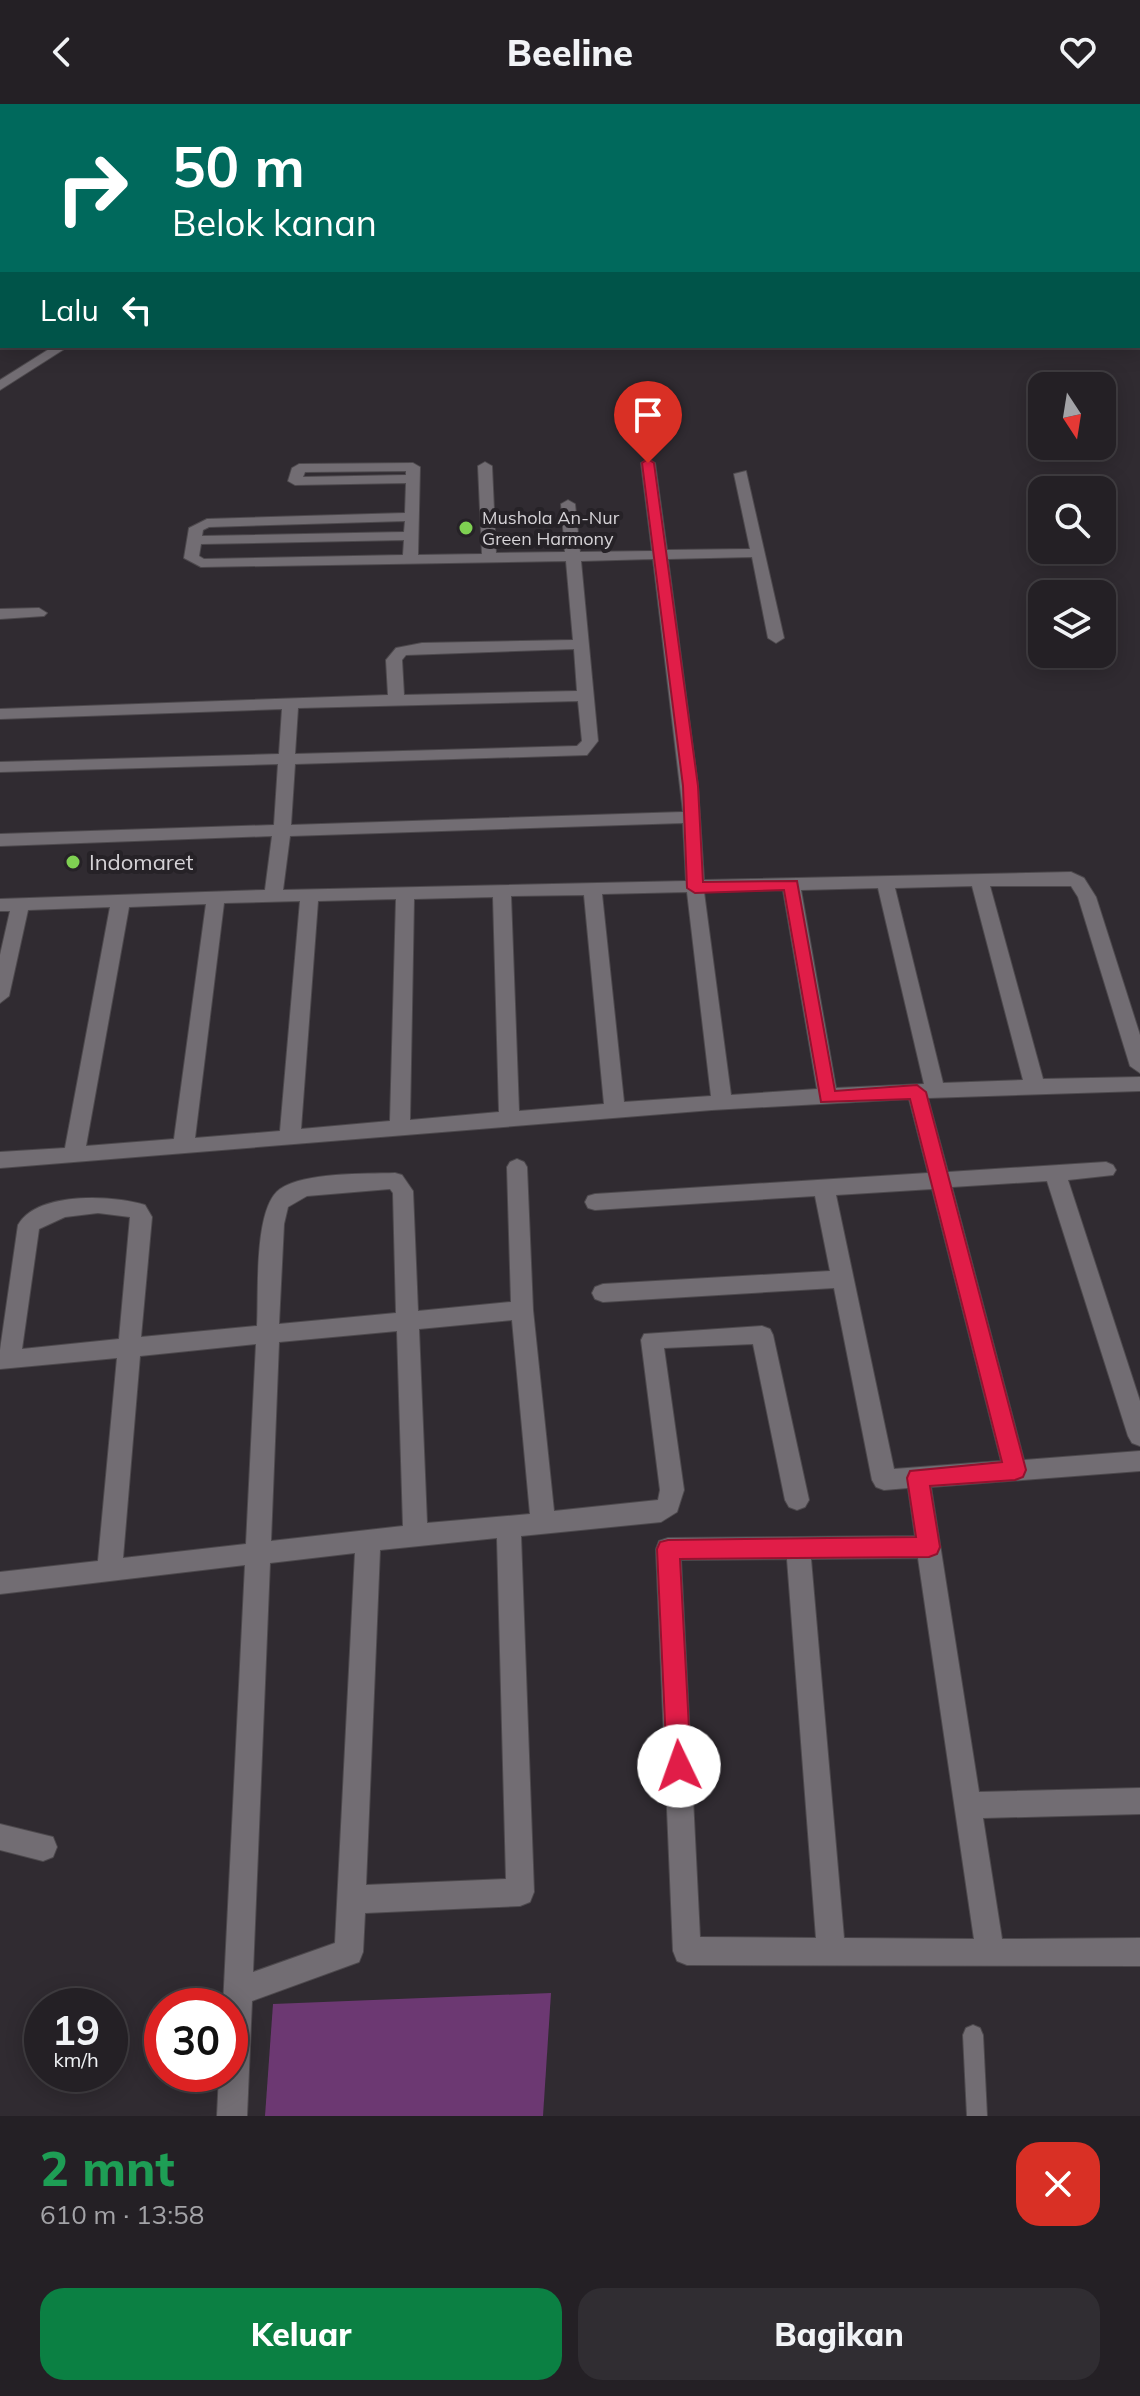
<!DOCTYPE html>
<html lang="id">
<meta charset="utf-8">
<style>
:root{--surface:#242025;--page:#302d32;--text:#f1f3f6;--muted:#a3a3a7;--line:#413e42;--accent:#0b8043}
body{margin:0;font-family:Mulish,sans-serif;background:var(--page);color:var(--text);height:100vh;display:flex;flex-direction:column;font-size:30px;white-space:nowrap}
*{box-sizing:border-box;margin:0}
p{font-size:26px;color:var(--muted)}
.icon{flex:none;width:44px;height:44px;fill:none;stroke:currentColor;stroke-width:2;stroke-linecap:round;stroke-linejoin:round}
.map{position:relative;height:2012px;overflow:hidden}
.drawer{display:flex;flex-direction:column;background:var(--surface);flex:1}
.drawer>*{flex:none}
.banner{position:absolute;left:0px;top:0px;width:1140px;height:244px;box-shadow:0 4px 20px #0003,0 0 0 2px var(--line);background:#00695c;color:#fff;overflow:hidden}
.needle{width:52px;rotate:168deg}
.buttons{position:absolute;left:1028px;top:268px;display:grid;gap:16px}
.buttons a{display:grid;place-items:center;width:88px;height:88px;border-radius:16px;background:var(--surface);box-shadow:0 4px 20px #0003,0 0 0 2px var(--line);font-size:40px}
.speed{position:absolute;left:24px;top:1884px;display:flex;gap:16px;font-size:40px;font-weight:700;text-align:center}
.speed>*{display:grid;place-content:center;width:104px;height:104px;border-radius:50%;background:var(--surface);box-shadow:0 4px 20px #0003,0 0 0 2px var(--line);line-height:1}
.speed small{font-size:20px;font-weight:400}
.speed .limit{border:12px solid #d22;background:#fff;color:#111}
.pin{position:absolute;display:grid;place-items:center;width:68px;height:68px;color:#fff;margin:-82px -34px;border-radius:50% 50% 50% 0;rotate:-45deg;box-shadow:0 0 8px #0007}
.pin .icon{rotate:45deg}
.me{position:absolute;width:88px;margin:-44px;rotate:357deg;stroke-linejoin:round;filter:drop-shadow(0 0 6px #0008)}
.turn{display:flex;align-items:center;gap:28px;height:168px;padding:0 40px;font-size:36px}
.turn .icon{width:104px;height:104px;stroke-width:2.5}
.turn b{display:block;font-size:56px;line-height:68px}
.then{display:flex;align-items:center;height:76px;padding:0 40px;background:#0003;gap:16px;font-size:30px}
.round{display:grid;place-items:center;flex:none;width:84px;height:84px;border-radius:24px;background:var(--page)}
.summary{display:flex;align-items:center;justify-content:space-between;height:136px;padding:0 40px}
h1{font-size:48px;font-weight:800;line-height:60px;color:#1e9e55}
.button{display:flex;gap:16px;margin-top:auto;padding:16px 40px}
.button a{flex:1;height:92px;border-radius:24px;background:var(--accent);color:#fff;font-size:32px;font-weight:800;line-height:92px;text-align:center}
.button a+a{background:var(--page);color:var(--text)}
header{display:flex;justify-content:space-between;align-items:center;height:104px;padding:0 40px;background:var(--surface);font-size:36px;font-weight:800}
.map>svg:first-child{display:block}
.green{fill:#6c3872}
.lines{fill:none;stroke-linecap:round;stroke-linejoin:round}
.service-casing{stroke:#4d494d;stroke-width:2}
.minor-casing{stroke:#4d494d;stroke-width:2}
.tertiary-casing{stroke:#4d494d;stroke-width:2}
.service{fill:#726d73;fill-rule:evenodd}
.minor{fill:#726d73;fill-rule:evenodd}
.tertiary{fill:#726d73;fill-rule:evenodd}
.route{fill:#e11d48;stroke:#92132f;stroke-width:2}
.poi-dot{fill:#7fd052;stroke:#262227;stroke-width:3}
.labels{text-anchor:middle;stroke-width:8;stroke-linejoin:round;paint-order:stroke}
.far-poi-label{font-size:18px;fill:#d5d2d6;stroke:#262227;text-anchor:start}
.poi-label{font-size:22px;fill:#d5d2d6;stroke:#262227;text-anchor:start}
</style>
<header><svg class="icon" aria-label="back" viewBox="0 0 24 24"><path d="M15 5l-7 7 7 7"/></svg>Beeline<svg class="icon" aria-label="heart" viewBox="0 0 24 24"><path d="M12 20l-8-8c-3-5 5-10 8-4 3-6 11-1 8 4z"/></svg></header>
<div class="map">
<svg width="1140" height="2012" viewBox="0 0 1140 2012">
<rect width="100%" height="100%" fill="#302b31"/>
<!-- green -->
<polygon class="green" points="551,1889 543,2012 265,2012 273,1900"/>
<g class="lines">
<defs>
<polygon id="service" points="973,1921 980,1924 983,1931 987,2012 967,2012 963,1931 966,1924"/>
<g id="minor">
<rect x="0" y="42" width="2" height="7"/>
<rect x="0" y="70" width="2" height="6"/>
<path d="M648 355 655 359 667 446 750 445 734 370 746 367 784 534 776 539 768 534 752 453 668 455 698 682 704 776 1071 768 1084 774 1096 793 1140 931V969L1130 962 1078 793 1071 782H990L1043 975 1140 973V987L928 994 948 1068 1106 1058 1113 1061 1116 1066 1113 1071 1068 1076 1140 1297V1342L1132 1339 1128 1332 1047 1077 952 1083 1024 1356 1140 1347V1367L931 1383 979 1688 1140 1684V1710L983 1714 1002 1835 1140 1834V1862L687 1861 677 1857 673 1847 656 1445 659 1437 668 1434 915 1432 908 1384 884 1386 876 1383 872 1376 834 1184 603 1198 595 1195 592 1189 595 1183 603 1180 830 1167 815 1092 595 1106 588 1104 585 1098 588 1092 595 1090 928 1069 909 995 712 1006 0 1064V1048L65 1044 110 803 28 806 9 892 0 899V851L10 807H0V795L265 786 272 732 0 742V730L274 721 278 660 0 668V658L279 650 282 605 0 615V605L388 591 386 556 396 544 422 539 573 536 566 457 201 463 184 454 189 424 207 415 405 409 406 379 295 381 288 377 292 364 299 360 413 359 420 363 418 451 482 450 478 362 485 358 492 362 496 449 565 448 561 400 568 396 575 400 580 448 652 447 641 359ZM406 367V371L303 373 305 368ZM405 417 404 428 202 432 203 426 209 423ZM404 436 403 451 204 455 199 452 201 440ZM653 455 683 708 291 721 295 660 587 651 598 637 581 457ZM574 545 577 587 404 591 402 556 406 551ZM578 597 582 637 577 642 295 650 298 604ZM683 719 686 777 283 786 290 732ZM972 782 1023 976 943 979 895 784ZM878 784 924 980 836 984 801 786ZM783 786 817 985 731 991 704 788ZM687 788 711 992 624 998 602 790ZM584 791 604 1000 519 1007 511 792ZM493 793 499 1008 410 1016 414 795ZM396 795 390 1017 301 1025 318 797ZM300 797 280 1027 195 1034 224 799ZM206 800 174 1035 86 1042 129 803ZM932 1085 1001 1357 894 1365 836 1091ZM918 1454 974 1835 844 1834 811 1455ZM787 1455 816 1834 700 1833 681 1456Z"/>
<polygon points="39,504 47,509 44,512 0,515 0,505"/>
<path d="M517 1055 524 1058 527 1063 533 1206 554 1407 658 1396 660 1386 641 1236 644 1230 762 1222 770 1225 773 1231 809 1396 805 1403 797 1406 789 1403 785 1396 753 1240 664 1244 684 1386 677 1408 661 1418 521 1432 534 1788 530 1798 520 1802 365 1809 363 1848 359 1858 252 1897 247 2012H217L219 1970H230V1902H223L245 1461 0 1490V1468L98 1457 117 1254 0 1265V1246L18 1121C37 1087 114 1091 145 1101L152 1113 141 1233 257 1222C259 1191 253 1104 280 1085 305 1068 365 1070 395 1069L402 1071 413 1087 418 1207 511 1198 507 1063 510 1058ZM390 1085 393 1089 396 1209 279 1220 284 1120 288 1103 307 1092ZM98 1109 130 1113 119 1235 22 1245 39 1125 65 1113ZM512 1216 530 1410 427 1419 419 1225ZM397 1227 403 1422 271 1437 279 1238ZM256 1240 246 1440 123 1454 140 1252ZM497 1434 506 1775 366 1781 380 1446ZM355 1449 335 1839 253 1868 270 1459Z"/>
<polygon points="0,1720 53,1733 57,1743 53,1753 43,1757 0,1746"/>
</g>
<g id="tertiary">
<polygon points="389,0 419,0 388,2"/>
<polygon points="54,242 69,242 0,286 0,276"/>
</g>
</defs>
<!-- service casing -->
<use href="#service" class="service-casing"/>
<!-- minor casing -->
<use href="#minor" class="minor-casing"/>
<!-- tertiary casing -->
<use href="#tertiary" class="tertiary-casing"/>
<!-- service -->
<use href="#service" class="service"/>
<!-- minor -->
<use href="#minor" class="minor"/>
<!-- tertiary -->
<use href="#tertiary" class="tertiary"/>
</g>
<!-- route -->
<polygon class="route" points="648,355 654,359 698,682 703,778 797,777 835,987 917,981 926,988 1026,1366 1023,1373 1015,1376 930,1382 940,1443 937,1450 929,1453 680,1455 691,1662 687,1670 679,1673 670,1670 667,1662 657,1445 660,1438 668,1436 916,1433 907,1374 910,1367 1002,1358 910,995 821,998 784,786 695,789 687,784 683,682 642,359"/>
<!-- markers -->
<g class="poi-dot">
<circle cx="466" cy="424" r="8"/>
<circle cx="73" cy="758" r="8"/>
</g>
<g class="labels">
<!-- far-poi labels -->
<g class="far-poi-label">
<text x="482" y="420">Mushola An-Nur<tspan x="482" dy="21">Green Harmony</tspan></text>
</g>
<!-- poi labels -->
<g class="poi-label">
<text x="89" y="766">Indomaret</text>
</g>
</g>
</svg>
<div class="buttons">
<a><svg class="needle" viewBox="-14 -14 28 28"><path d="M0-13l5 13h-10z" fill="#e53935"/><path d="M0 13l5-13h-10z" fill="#a3a3a7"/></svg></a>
<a><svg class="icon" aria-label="search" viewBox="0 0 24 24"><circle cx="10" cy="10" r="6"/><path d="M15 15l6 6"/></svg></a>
<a><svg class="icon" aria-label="layers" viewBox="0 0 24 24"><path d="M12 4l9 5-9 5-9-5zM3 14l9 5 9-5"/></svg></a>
</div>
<div class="speed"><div>19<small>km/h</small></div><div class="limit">30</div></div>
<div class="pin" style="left:648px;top:359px;background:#d93025"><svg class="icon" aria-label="arrive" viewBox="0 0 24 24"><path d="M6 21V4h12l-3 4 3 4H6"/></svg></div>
<svg class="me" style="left:679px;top:1662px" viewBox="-20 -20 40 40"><circle r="19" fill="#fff"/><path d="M0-13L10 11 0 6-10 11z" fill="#e11d48"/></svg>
<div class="banner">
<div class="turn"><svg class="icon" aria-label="right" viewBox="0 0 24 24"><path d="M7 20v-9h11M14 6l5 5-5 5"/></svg><div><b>50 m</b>Belok kanan</div></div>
<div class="then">Lalu<svg class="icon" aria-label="left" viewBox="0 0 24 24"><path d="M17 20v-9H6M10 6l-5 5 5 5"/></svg></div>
</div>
</div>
<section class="drawer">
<div class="summary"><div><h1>2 mnt</h1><p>610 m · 13:58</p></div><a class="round" style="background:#d93025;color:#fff"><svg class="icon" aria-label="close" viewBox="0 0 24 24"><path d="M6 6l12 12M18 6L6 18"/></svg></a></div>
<div class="button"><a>Keluar</a><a>Bagikan</a></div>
</section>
